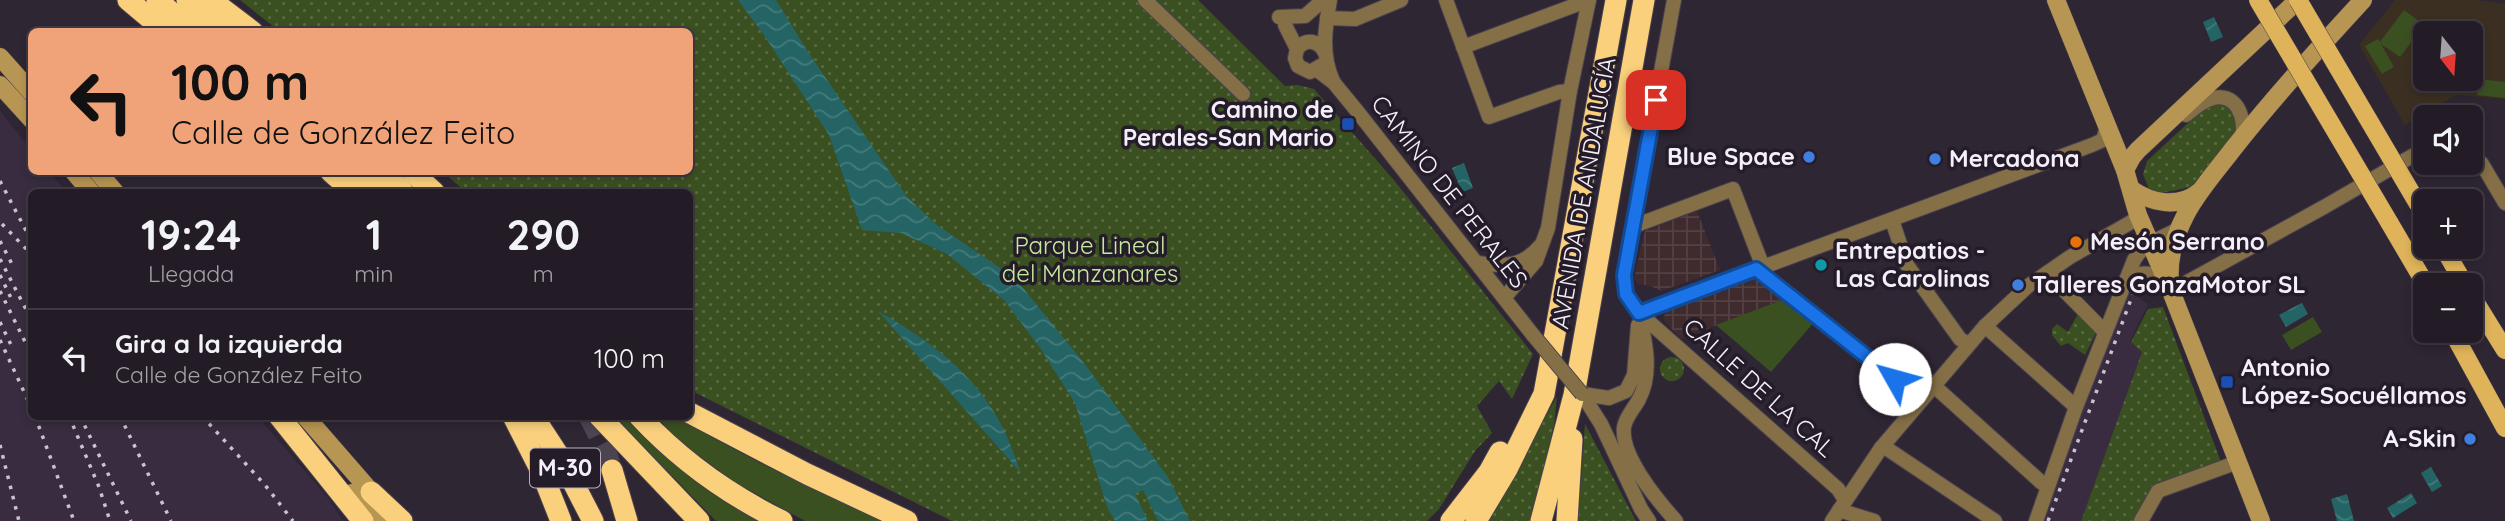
<!DOCTYPE html>
<html lang="es">
<meta charset="utf-8">
<style>
:root{--surface:#231c27;--page:#2b252f;--text:#f1f3f6;--muted:#a3a1a7;--line:#403a44}
body{margin:0;font-family:Quicksand,sans-serif;background:var(--page);color:var(--text);height:100vh;display:flex;flex-direction:column;font-size:26px;white-space:nowrap}
*{box-sizing:border-box;margin:0}
p{font-size:23px;color:var(--muted)}
.icon{flex:none;width:38px;height:38px;fill:none;stroke:currentColor;stroke-width:2;stroke-linecap:round;stroke-linejoin:round}
.map{position:relative;flex:1;overflow:hidden}
.sheet{position:absolute;left:28px;top:189px;width:665px;height:231px;display:flex;flex-direction:column;background:var(--surface);border-radius:10px;box-shadow:0 4px 10px #0003,0 0 0 2px var(--line)}
.sheet>*{flex:none}
.banner{position:absolute;left:28px;top:28px;width:665px;height:147px;border-radius:10px;box-shadow:0 4px 10px #0003,0 0 0 2px var(--line);background:#f0a279;color:#111;overflow:hidden}
.needle{width:46px;rotate:163deg}
.tools{position:absolute;left:2413px;top:21px;display:grid;gap:14px}
.tools a{display:grid;place-items:center;width:70px;height:70px;border-radius:10px;background:var(--surface);box-shadow:0 4px 10px #0003,0 0 0 2px var(--line);font-size:35px}
.pin{position:absolute;display:grid;place-items:center;width:60px;height:60px;color:#fff;margin:-30px;border-radius:14px;box-shadow:0 4px 10px #0006}
.me{position:absolute;width:77px;margin:-38px;rotate:308deg;stroke-linejoin:round;filter:drop-shadow(0 0 5px #0008)}
.turn{display:flex;align-items:center;gap:24px;height:147px;padding:0 28px;font-size:32px}
.turn .icon{width:91px;height:91px;stroke-width:2.5}
.turn b{display:block;font-size:49px;line-height:60px}
.eta{display:flex;justify-content:space-evenly;align-items:center;height:119px;text-align:center}
.eta b{font-size:42px;font-weight:700;line-height:49px}
ul{padding:0;list-style:none}
li{display:flex;align-items:center;gap:21px;height:98px;padding:0 28px;border-top:2px solid var(--line)}
li div{flex:1}
li b{display:block;font-size:26px}
li em{font-style:normal}
.map>svg:first-child{display:block}
.built{fill:#392c40}
.industrial{fill:url(#industrial-grid)}
.education{fill:#3b2f21;fill-rule:evenodd}
.grass{fill:#3b5021}
.park{fill:url(#park-dots)}
.water{fill:url(#water-waves)}
.lines{fill:none;stroke-linecap:round;stroke-linejoin:round}
.highway-tunnel{stroke:#4d4452;stroke-width:21;stroke-dasharray:21 10;stroke-linecap:butt}
.street-casing{stroke:#4b4250;stroke-width:16}
.secondary-casing{stroke:#4b4250;stroke-width:19}
.primary-casing{stroke:#4b4250;stroke-width:19}
.highway-casing{stroke:#4b4250;stroke-width:23}
.street{stroke:#846f46;stroke-width:14}
.secondary{stroke:#b79552;stroke-width:18}
.primary{stroke:#deb359;stroke-width:18}
.highway{stroke:#fad07d;stroke-width:21}
.rail{stroke:#c9c3cd;stroke-width:3.5;stroke-dasharray:3.5 7;stroke-linecap:butt}
.street-bridge-casing{stroke:#4b4250;stroke-width:16;stroke-linecap:butt}
.primary-bridge-casing{stroke:#4b4250;stroke-width:19;stroke-linecap:butt}
.street-bridge{stroke:#846f46;stroke-width:14}
.primary-bridge{stroke:#deb359;stroke-width:18}
.route-casing{stroke:#114b97;stroke-width:18}
.route{stroke:#1a73e8;stroke-width:12}
.transit-dot{fill:#1a4fb4;stroke:#251c2a;stroke-width:2.5}
.shop-dot{fill:#3f7fe0;stroke:#251c2a;stroke-width:2.5}
.food-dot{fill:#e8710a;stroke:#251c2a;stroke-width:2.5}
.culture-dot{fill:#0f9aa8;stroke:#251c2a;stroke-width:2.5}
.labels{text-anchor:middle;stroke-width:7;stroke-linejoin:round;paint-order:stroke}
.shield{fill:#251c2a;stroke:#b7b0bb;stroke-width:2}
.shield-label{font-size:23px;font-weight:bold;fill:#f5eff9}
.poi-label{font-size:24px;font-weight:bold;fill:#f5eff9;stroke:#251c2a;text-anchor:start}
.street-label{font-size:24px;fill:#f5eff9;stroke:#251c2a}
.park-label{font-size:24px;fill:#c5e99b;stroke:#251c2a}
</style>
<div class="map">
<svg width="2505" height="521" viewBox="0 0 2505 521">
<defs>
<pattern id="industrial-grid" width="8" height="8" patternUnits="userSpaceOnUse" patternTransform="scale(1.75)"><rect width="8" height="8" fill="#3f2b2d"/><path d="M0 4h8M4 0v8" fill="none" stroke="#524042"/></pattern>
<pattern id="park-dots" width="8" height="8" patternUnits="userSpaceOnUse" patternTransform="scale(1.75)"><rect width="8" height="8" fill="#3b5021"/><path d="M2 2h.1M6 6h.1" fill="none" stroke="#586a42" stroke-width="1.8" stroke-linecap="round"/></pattern>
<pattern id="water-waves" width="16" height="10" patternUnits="userSpaceOnUse" patternTransform="scale(1.75)"><rect width="16" height="10" fill="#246465"/><path d="M0 5q4-4 8 0t8 0" fill="none" stroke="#447a7c"/></pattern>
</defs>
<rect width="100%" height="100%" fill="#2f2634"/>
<!-- built -->
<g class="built">
<polygon points="0,111 31,150 32,172 49,172 67,192 32,192 32,416 258,417 328,498 343,521 0,521"/>
<polygon points="2130,292 2148,304 2130,341 2142,352 2081,521 2041,521 2095,374"/>
</g>
<!-- industrial -->
<g class="industrial">
<polygon points="1697,211 1720,270 1661,291 1651,286 1638,284 1634,278 1645,231"/>
<polygon points="1759,276 1787,298 1681,339 1663,319 1667,309"/>
</g>
<!-- education -->
<path class="education" d="M2395 0H2477L2505 4V99L2456 95 2405 125 2359 45ZM2426 33H2471V79H2426Z"/>
<!-- grass -->
<g class="grass">
<polygon points="2404,10 2424,25 2400,57 2381,44 2394,67 2382,74 2365,46 2378,39 2380,42"/>
<polygon points="2479,79 2505,82 2505,98 2477,95"/>
<polygon points="1787,298 1815,321 1771,372 1716,325"/>
<polygon points="2313,317 2322,332 2291,350 2282,335"/>
<path d="M615 417H624C665 459 706 494 758 521H716Z"/>
<polygon points="661,417 678,417 711,437 778,472 886,521 805,521 733,481 671,435 659,418"/>
</g>
<!-- park -->
<g class="park">
<polygon points="240,0 1198,0 1285,86 1298,85 1314,89 1393,179 1533,354 1512,399 1499,381 1477,406 1492,433 1475,451 1439,509 1427,521 952,521 690,390 690,192 466,192 443,172 690,172 690,32 279,31"/>
<polygon points="2224,103 2237,112 2236,131 2196,184 2182,189 2160,193 2149,189 2143,174 2147,161 2201,111 2213,104"/>
<polygon points="2163,307 2221,462 2153,485 2134,521 2081,521 2142,352 2131,342 2148,309"/>
<polygon points="2079,312 2097,331 2085,355 2068,343 2061,346 2052,335 2052,329 2057,324 2068,332"/>
<circle cx="1672" cy="369" r="12"/>
<polygon points="1557,396 1554,425 1531,521 1482,521 1509,482"/>
<polygon points="1585,424 1636,521 1578,521"/>
</g>
<!-- water -->
<g class="water">
<polygon points="738,0 776,0 810,55 907,197 937,225 1015,278 1084,363 1168,477 1190,521 1158,521 1143,490 1135,494 1148,521 1115,521 1107,507 1075,403 1040,348 1005,301 947,254 901,233 862,230 829,135 764,35"/>
<polygon points="2214,17 2223,37 2211,42 2203,22"/>
<polygon points="1464,163 1473,188 1462,192 1452,168"/>
<polygon points="2302,303 2308,314 2286,327 2279,315"/>
<path d="M878 311C929 340 976 374 1003 428 1010 442 1015 458 1021 473Z"/>
<polygon points="2431,467 2442,486 2432,492 2421,473"/>
<polygon points="2411,493 2417,503 2393,518 2387,508"/>
<polygon points="2347,494 2354,521 2337,521 2331,499"/>
</g>
<g class="lines">
<!-- highway-tunnel -->
<polyline class="highway-tunnel" points="589,416 604,446 612,470"/>
<defs>
<g id="street">
<polyline points="1145,0 1243,94"/>
<path d="M1330 0C1325 28 1321 55 1333 81"/>
<polyline points="1446,0 1489,117 1559,92 1570,91"/>
<polyline points="1674,0 1624,275 1626,294 1639,313 1838,489 1845,500"/>
<polyline points="1279,17 1305,16 1323,0"/>
<polyline points="1327,18 1355,19 1401,0"/>
<polyline points="1285,25 1297,49 1295,58 1298,66 1310,72 1322,65"/>
<polyline points="1463,47 1589,0"/>
<path d="M1297 49C1306 38 1319 40 1325 53"/>
<polyline points="1317,70 1334,83 1357,111 1533,335"/>
<path d="M2186 115C2193 109 2201 102 2210 99 2236 90 2246 117 2242 138"/>
<polyline points="2471,153 2482,164 2505,203"/>
<polyline points="1892,220 1907,265 1960,339 1968,344"/>
<polyline points="1634,226 1733,189 1763,267"/>
<path d="M1478 263C1502 267 1523 267 1540 246"/>
<polyline points="1756,269 1915,395 1923,398"/>
<polyline points="2047,273 2105,332"/>
<path d="M2126 280C2140 270 2151 273 2165 279"/>
<polyline points="2171,291 2324,207 2426,148"/>
<polyline points="1504,298 1536,261 1548,228 1570,91 1589,0"/>
<polyline points="1639,313 2092,145 2103,140 2107,127"/>
<path d="M1639 313C1645 340 1653 373 1639 399 1634 409 1626 416 1624 427 1620 456 1658 501 1676 521"/>
<polyline points="1985,326 2076,407"/>
<polyline points="1933,385 2042,483 2048,484"/>
<polyline points="1582,394 1601,424 1641,509 1649,521"/>
<polyline points="1582,394 1609,398 1626,391 1634,375 1638,325"/>
<polyline points="1881,448 1886,448 1995,521"/>
<polyline points="1839,510 1874,521"/>
<polyline points="1832,521 1881,448 1985,326 2028,286 2070,257 2133,221 2138,215"/>
<path d="M2036 521 2076 407 2134 260C2144 242 2163 238 2180 228"/>
<polyline points="2141,521 2158,491 2238,462"/>
</g>
<g id="secondary">
<polyline points="2056,0 2125,170 2138,215 2171,291 2261,521"/>
<polyline points="0,57 32,93"/>
<polyline points="0,85 32,120"/>
<polyline points="2125,170 2132,157 2138,150 2298,0"/>
<polyline points="74,172 91,192"/>
<polyline points="98,172 115,192"/>
<path d="M2131 189C2151 203 2178 209 2199 192"/>
<path d="M2170 281C2168 258 2175 235 2186 214 2198 191 2217 170 2233 149 2274 97 2318 49 2363 0"/>
<polyline points="305,416 379,501"/>
<polyline points="352,493 378,521"/>
</g>
<g id="primary">
<polyline points="2389,222 2426,285"/>
<polyline points="2443,247 2465,285"/>
<polyline points="2471,295 2505,350"/>
<polyline points="2452,331 2505,428"/>
</g>
<g id="highway">
<polyline points="128,0 166,32"/>
<polyline points="157,0 195,32"/>
<polyline points="187,0 226,32"/>
<polyline points="211,0 253,32"/>
<polyline points="331,172 354,192"/>
<polyline points="357,172 379,192"/>
<polyline points="383,172 403,192"/>
<polyline points="412,172 434,192"/>
<polyline points="690,413 807,474 907,521"/>
<polyline points="279,416 363,521"/>
<polyline points="513,416 542,473 561,521"/>
<polyline points="533,416 561,459 593,521"/>
<polyline points="599,416 699,521"/>
<path d="M639 416C680 460 729 495 782 521"/>
<polyline points="612,470 627,521"/>
<polyline points="371,492 402,521"/>
<polyline points="1451,521 1489,472 1500,452"/>
<polyline points="1476,521 1507,469 1544,394 1616,0"/>
<polyline points="1541,521 1574,395 1644,0"/>
<polyline points="1567,521 1572,439"/>
</g>
</defs>
<!-- street casing -->
<use href="#street" class="street-casing"/>
<!-- secondary casing -->
<use href="#secondary" class="secondary-casing"/>
<!-- primary casing -->
<use href="#primary" class="primary-casing"/>
<!-- highway casing -->
<use href="#highway" class="highway-casing"/>
<!-- street -->
<use href="#street" class="street"/>
<!-- secondary -->
<use href="#secondary" class="secondary"/>
<!-- primary -->
<use href="#primary" class="primary"/>
<!-- highway -->
<use href="#highway" class="highway"/>
<!-- rail -->
<g class="rail">
<polyline points="0,181 32,242"/>
<polyline points="2,224 32,255"/>
<polyline points="0,241 13,266"/>
<polyline points="0,259 32,321"/>
<polyline points="0,275 11,298"/>
<polyline points="0,291 32,356"/>
<polyline points="0,322 12,347"/>
<polyline points="0,340 32,409"/>
<polyline points="35,416 74,521"/>
<polyline points="69,416 99,487 110,521"/>
<polyline points="80,416 131,521"/>
<polyline points="120,416 171,521"/>
<polyline points="202,416 265,485 293,521"/>
<polyline points="0,445 19,521"/>
<polyline points="2048,521 2133,294"/>
</g>
<defs>
<polyline id="street-bridge" points="1533,335 1582,394"/>
<g id="primary-bridge">
<polyline points="2258,0 2389,222"/>
<polyline points="2298,0 2418,204"/>
</g>
</defs>
<!-- street-bridge casing -->
<use href="#street-bridge" class="street-bridge-casing"/>
<!-- primary-bridge casing -->
<use href="#primary-bridge" class="primary-bridge-casing"/>
<!-- street-bridge -->
<use href="#street-bridge" class="street-bridge"/>
<!-- primary-bridge -->
<use href="#primary-bridge" class="primary-bridge"/>
</g>
<g class="lines">
<defs>
<polyline id="route" points="1656,100 1624,275 1626,294 1639,313 1756,269 1895,379"/>
</defs>
<!-- route casing -->
<use href="#route" class="route-casing"/>
<!-- route -->
<use href="#route" class="route"/>
</g>
<!-- markers -->
<g class="transit-dot">
<rect x="1341" y="117" width="14" height="14" rx="3.5"/>
<rect x="2220" y="375" width="14" height="14" rx="3.5"/>
</g>
<g class="shop-dot">
<circle cx="1809" cy="157" r="7"/>
<circle cx="1935" cy="159" r="7"/>
<circle cx="2018" cy="285" r="7"/>
<circle cx="2470" cy="439" r="7"/>
</g>
<circle class="food-dot" cx="2076" cy="242" r="7"/>
<circle class="culture-dot" cx="1821" cy="265" r="7"/>
<g class="labels">
<!-- shield labels -->
<rect class="shield" x="530" y="448.5" width="70" height="39" rx="5"/>
<g class="shield-label">
<text x="565" y="476">M-30</text>
</g>
<!-- poi labels -->
<g class="poi-label">
<text x="1334" y="118" text-anchor="end">Camino de<tspan x="1334" dy="28">Perales-San Mario</tspan></text>
<text x="1795" y="165" text-anchor="end">Blue Space</text>
<text x="1949" y="167">Mercadona</text>
<text x="2090" y="250">Mesón Serrano</text>
<text x="1835" y="259">Entrepatios -<tspan x="1835" dy="28">Las Carolinas</tspan></text>
<text x="2032" y="293">Talleres GonzaMotor SL</text>
<text x="2241" y="376">Antonio<tspan x="2241" dy="28">López-Socuéllamos</tspan></text>
<text x="2456" y="447" text-anchor="end">A-Skin</text>
</g>
<!-- street labels -->
<g class="street-label">
<text transform="translate(1449 192) rotate(52)" y="8">CAMINO DE PERALES</text>
<text transform="translate(1584 193) rotate(-80)" y="8">AVENIDA DE ANDALUCÍA</text>
<text transform="translate(1759 388) rotate(42)" y="8">CALLE DE LA CAL</text>
</g>
<!-- park labels -->
<g class="park-label">
<text x="1090" y="254">Parque Lineal<tspan x="1090" dy="28">del Manzanares</tspan></text>
</g>
</g>
</svg>
<div class="tools">
<a><svg class="needle" viewBox="-14 -14 28 28"><path d="M0-13l5 13h-10z" fill="#e53935"/><path d="M0 13l5-13h-10z" fill="#a3a1a7"/></svg></a>
<a><svg class="icon" aria-label="sound" viewBox="0 0 24 24"><path d="M4 9h4l5-4v14l-5-4H4zM17 9q2 3 0 6"/></svg></a>
<a>+</a>
<a>−</a>
</div>
<div class="pin" style="left:1656px;top:100px;background:#d93025"><svg class="icon" aria-label="arrive" viewBox="0 0 24 24"><path d="M6 21V4h12l-3 4 3 4H6"/></svg></div>
<svg class="me" style="left:1895px;top:379px" viewBox="-20 -20 40 40"><circle r="19" fill="#fff"/><path d="M0-13L10 11 0 6-10 11z" fill="#1a73e8"/></svg>
<div class="banner">
<div class="turn"><svg class="icon" aria-label="left" viewBox="0 0 24 24"><path d="M17 20v-9H6M10 6l-5 5 5 5"/></svg><div><b>100 m</b>Calle de González Feito</div></div>
</div>
<section class="sheet">
<div class="eta">
<div><b>19:24</b><p>Llegada</p></div>
<div><b>1</b><p>min</p></div>
<div><b>290</b><p>m</p></div>
</div>
<ul>
<li><svg class="icon" aria-label="left" viewBox="0 0 24 24"><path d="M17 20v-9H6M10 6l-5 5 5 5"/></svg><div><b>Gira a la izquierda</b><p>Calle de González Feito</p></div><em>100 m</em></li>
</ul>
</section>
</div>
